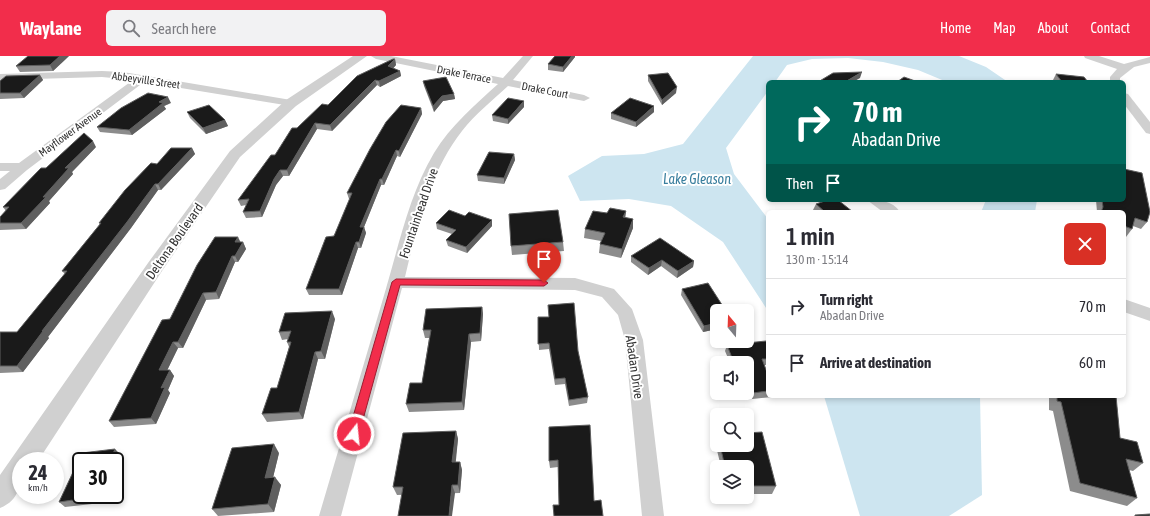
<!DOCTYPE html>
<meta charset="utf-8">
<style>
:root{--surface:#fff;--page:#f2f2f3;--text:#2b2b33;--muted:#7c7c81;--line:#e1e1e2;--accent:#f22d4b}
body{margin:0;font-family:"Asap Condensed",sans-serif;background:var(--page);color:var(--text);height:100vh;display:flex;flex-direction:column;font-size:15px;white-space:nowrap}
*{box-sizing:border-box;margin:0}
p{font-size:13px;color:var(--muted)}
.icon{flex:none;width:22px;height:22px;fill:none;stroke:currentColor;stroke-width:2;stroke-linecap:round;stroke-linejoin:round}
.map{position:relative;flex:1;overflow:hidden}
.panel{position:absolute;left:766px;top:154px;width:360px;height:188px;display:flex;flex-direction:column;background:var(--surface);border-radius:6px;box-shadow:0 2px 6px #0003}
.panel>*{flex:none}
.banner{position:absolute;left:766px;top:24px;width:360px;height:122px;border-radius:6px;box-shadow:0 2px 6px #0003;background:#00695c;color:#fff;overflow:hidden}
.needle{width:26px;rotate:341deg}
.tools{position:absolute;left:710px;top:248px;display:grid;gap:8px}
.tools a{display:grid;place-items:center;width:44px;height:44px;border-radius:6px;background:var(--surface);box-shadow:0 2px 6px #0003;font-size:20px}
.speed{position:absolute;left:12px;top:396px;display:flex;gap:8px;font-size:20px;font-weight:700;text-align:center}
.speed>*{display:grid;place-content:center;width:52px;height:52px;border-radius:50%;background:var(--surface);box-shadow:0 2px 6px #0003;line-height:1}
.speed small{font-size:10px;font-weight:400}
.speed .limit{border:2px solid #111;border-radius:6px;background:#fff;color:#111}
.pin{position:absolute;display:grid;place-items:center;width:34px;height:34px;color:#fff;margin:-41px -17px;border-radius:50% 50% 50% 0;rotate:-45deg;box-shadow:0 0 4px #0007}
.pin .icon{rotate:45deg}
.me{position:absolute;width:44px;margin:-22px;rotate:16deg;stroke-linejoin:round;filter:drop-shadow(0 0 3px #0008)}
.turn{display:flex;align-items:center;gap:14px;height:84px;padding:0 20px;font-size:18px}
.turn .icon{width:52px;height:52px;stroke-width:2.5}
.turn b{display:block;font-size:28px;line-height:34px}
.then{display:flex;align-items:center;height:38px;padding:0 20px;background:#0003;gap:8px;font-size:15px}
.round{display:grid;place-items:center;flex:none;width:42px;height:42px;border-radius:6px;background:var(--page)}
.summary{display:flex;align-items:center;justify-content:space-between;height:68px;padding:0 20px}
h1{font-size:24px;font-weight:600;line-height:30px}
ul{padding:0;list-style:none}
li{display:flex;align-items:center;gap:12px;height:56px;padding:0 20px;border-top:1px solid var(--line)}
li div{flex:1}
li b{display:block;font-size:15px}
li em{font-style:normal}
header{display:flex;align-items:center;gap:24px;box-sizing:border-box;height:56px;padding:0 20px;background:var(--accent);color:#fff}
header strong{font-size:19px}
nav{display:flex;gap:22px;margin-inline-start:auto;font-size:14px}
.search{width:280px;height:36px;background:var(--page);display:flex;align-items:center;gap:10px;box-sizing:border-box;padding:0 14px;border-radius:6px;color:var(--muted);font-size:15px}
.map>svg:first-child{display:block}
.water{fill:#cde5f0}
.lines{fill:none;stroke-linecap:round;stroke-linejoin:round}
.minor{fill:#d0d0d0;fill-rule:evenodd}
.tertiary{fill:#d0d0d0;fill-rule:evenodd}
.wall{fill:#8c8c8c}
.shaded-wall{fill:#5f5f5f}
.building{fill:#1a1a1a;stroke:#5f5f5f}
.route{fill:#f22d4b;stroke:#9d1d31}
.labels{text-anchor:middle;stroke-width:4;stroke-linejoin:round;paint-order:stroke}
.far-street-label{font-size:11px;fill:#333;stroke:#fff}
.street-label{font-size:13px;fill:#333;stroke:#fff}
.water-label{font-size:14px;font-style:italic;fill:#397e9d;stroke:#fff}
</style>
<header>
<strong>Waylane</strong>
<div class="search"><svg class="icon" aria-label="search" viewBox="0 0 24 24"><circle cx="10" cy="10" r="6"/><path d="M15 15l6 6"/></svg>Search here</div>
<nav><a>Home</a><a>Map</a><a>About</a><a>Contact</a></nav>
</header>
<div class="map">
<svg width="1150" height="460" viewBox="0 0 1150 460">
<rect width="100%" height="100%" fill="#fff"/>
<!-- water -->
<g class="water">
<polygon points="753,0 959,0 986,11 1008,26 947,26 918,14 883,6 848,2 812,3 787,9 775,26 768,26 768,35 726,92 734,118 768,163 768,255 723,186 671,150 629,143 580,145 568,120 602,100 644,98 683,88"/>
<polygon points="986,144 1037,144 1035,156 981,156"/>
<polygon points="824,340 980,340 982,439 949,460 860,460"/>
</g>
<g class="lines">
<!-- minor -->
<g class="minor">
<path d="M371 0H391L503 22 523 0H533L513 24 584 39 590 42 584 45 508 30C493 44 475 58 462 75 430 116 417 170 405 221L575 222 614 233 632 253 643 284 664 460H642L625 284 618 259 602 241 575 234 402 232 341 460H319C341 385 363 311 385 236 399 189 409 139 434 97 451 69 475 49 498 28L376 3Z"/>
<polygon points="1084,0 1099,0 1124,8 1150,1 1150,7 1134,11 1120,22 1120,26 1110,26 1110,21 1117,13 1085,2"/>
<polygon points="102,15 123,16 291,44 295,45 297,47 295,49 291,50 144,26 27,114 5,133 0,134 0,123 10,115 0,115 0,107 19,107 133,24 102,21 0,24 0,18"/>
<polygon points="1124,37 1128,38 1150,66 1150,78 1146,77 1124,48"/>
<path d="M867 144C879 144 892 144 900 156H883Z"/>
<polygon points="1124,243 1150,252 1150,265 1124,256"/>
</g>
<!-- tertiary -->
<path class="tertiary" d="M353 0H367L296 50 240 101 162 215 38 405H21C21 425 22 443 0 452V419L148 207 230 95 286 44Z"/>
</g>
<!-- wall -->
<g class="wall">
<polygon points="69,0 53,15 20,16 16,10"/>
<polygon points="575,0 575,1 563,16 548,14 548,8"/>
<polygon points="395,3 396,9 393,12 400,15 401,20 380,31 377,29 332,75 317,73 289,120 283,120 276,129 262,161 246,162 243,156 246,149 241,150 238,144 297,72 328,49"/>
<polygon points="1056,18 1088,26 1054,26 1053,24"/>
<polygon points="40,19 43,24 24,42 0,43 0,25"/>
<polygon points="648,19 676,37 662,49 648,25"/>
<polygon points="423,25 454,38 455,43 443,45 434,56 424,30"/>
<polygon points="171,47 164,50 166,53 132,79 100,76 97,71"/>
<polygon points="524,51 508,68 493,65 492,59"/>
<polygon points="421,52 422,58 400,101 397,100 384,129 381,129 364,171 366,177 361,192 358,192 342,239 309,239 306,233 334,180 350,143 349,143 347,137"/>
<polygon points="187,56 225,64 228,70 206,78 190,62"/>
<polygon points="654,56 636,71 611,63 611,57"/>
<polygon points="96,91 72,116 73,118 49,145 50,147 26,173 0,174 0,161 6,155 3,151 46,112"/>
<polygon points="192,92 195,98 161,134 158,134 131,172 48,281 49,282 23,316 0,317 0,276 17,276 65,218 62,215 100,168 99,167 157,108"/>
<polygon points="514,98 515,104 504,128 478,125 477,119"/>
<polygon points="1096,144 1124,144 1147,166 1141,173 1133,170 1132,173 1126,181 1124,180 1124,156 1097,156"/>
<polygon points="816,148 853,156 816,156 813,154"/>
<polygon points="626,155 625,162 633,163 633,172 621,202 599,197 600,188 601,185 584,182 585,173 607,157"/>
<polygon points="465,160 492,170 467,197 448,190 446,184 452,178 437,173 436,167"/>
<polygon points="241,186 243,186 246,193 238,206 235,206 219,243 206,244 183,292 178,292 167,314 170,314 174,320 168,334 170,337 156,368 114,371 109,365 170,263"/>
<polygon points="563,186 564,195 512,199 511,190"/>
<polygon points="631,200 694,205 693,211 677,222 661,210 648,219 631,206"/>
<polygon points="682,233 717,255 717,273 703,276 681,239"/>
<polygon points="482,251 483,258 481,285 471,286 464,354 409,356 406,348 422,327 429,282 425,282 423,274"/>
<polygon points="538,261 578,295 588,341 587,347 569,350 565,328 555,329 549,293 539,294"/>
<polygon points="335,263 325,303 318,303 303,363 267,366 262,358 277,332 289,291 287,286 288,283 282,284 279,276"/>
<polygon points="727,289 768,290 768,309 764,309 768,319 768,340 772,340 772,341 743,344 740,337 747,337 747,307 730,307 725,295"/>
<polygon points="1049,340 1116,340 1120,382 1143,407 1133,415 1129,414 1137,442 1127,450 1070,435 1053,355 1049,354"/>
<polygon points="590,369 559,449 558,411 550,412 549,405"/>
<polygon points="456,375 458,383 455,406 460,406 462,414 460,437 397,439 393,431"/>
<polygon points="717,380 717,389 747,389 776,430 772,438 747,438 747,411 721,411 715,386"/>
<polygon points="279,397 273,421 281,429 274,456 218,460 212,453"/>
<polygon points="121,399 115,413 115,405 81,439 104,439 101,447 65,451 59,446"/>
</g>
<!-- shaded-wall -->
<g class="shaded-wall">
<polygon points="60,0 69,0 53,15 50,9"/>
<polygon points="572,0 575,0 575,1 563,16 563,11"/>
<polygon points="395,3 396,9 390,16 388,10"/>
<polygon points="400,15 401,20 380,31 379,25"/>
<polygon points="862,16 860,22 853,26 845,26"/>
<polygon points="40,19 43,24 24,42 20,37"/>
<polygon points="375,24 377,29 332,75 330,69"/>
<polygon points="677,31 676,37 662,49 662,44"/>
<polygon points="454,38 455,43 443,45 434,56 433,50 442,40"/>
<polygon points="168,41 171,47 164,50 166,53 132,79 129,74 159,46"/>
<polygon points="524,45 524,51 508,68 508,63"/>
<polygon points="654,50 654,56 636,71 636,66"/>
<polygon points="421,52 422,58 400,101 399,95"/>
<polygon points="225,64 228,70 206,78 203,72"/>
<polygon points="315,67 317,73 289,120 287,114"/>
<polygon points="93,85 96,91 72,116 73,118 49,145 50,147 26,173 21,167 43,141 65,112"/>
<polygon points="192,92 195,98 161,134 158,128"/>
<polygon points="396,94 397,100 384,129 382,123"/>
<polygon points="514,98 515,104 504,128 504,122"/>
<polygon points="280,114 283,120 276,129 262,161 260,155 274,123"/>
<polygon points="380,123 381,129 364,171 366,177 361,192 359,186 360,171"/>
<polygon points="155,128 158,134 131,172 48,281 49,282 23,316 17,310 42,275"/>
<polygon points="626,155 625,163 623,161"/>
<polygon points="633,163 633,172 621,202 622,193"/>
<polygon points="492,164 492,170 467,197 466,191"/>
<polygon points="238,181 241,187 235,186"/>
<polygon points="243,186 246,193 238,206 235,200"/>
<polygon points="356,186 358,192 342,239 339,233"/>
<polygon points="232,200 235,206 219,243 216,236"/>
<polygon points="662,204 661,210 648,219 649,212"/>
<polygon points="694,205 693,211 677,222 678,215"/>
<polygon points="203,237 206,244 183,292 178,286"/>
<polygon points="482,251 483,258 481,285 480,277"/>
<polygon points="332,255 335,263 325,303 321,295"/>
<polygon points="717,267 717,273 703,276 704,270"/>
<polygon points="469,278 471,286 464,354 462,346"/>
<polygon points="173,286 178,292 164,321 159,314"/>
<polygon points="315,296 318,303 303,363 299,356"/>
<polygon points="170,314 174,320 168,334 170,337 156,368 151,362 161,332"/>
<polygon points="456,375 458,383 455,414 452,406"/>
<polygon points="274,388 279,397 271,430 265,422"/>
<polygon points="115,393 121,399 115,413 115,405 110,405"/>
<polygon points="460,406 462,414 460,437 458,429"/>
<polygon points="275,421 281,429 274,456 268,448"/>
<polygon points="452,429 455,437 452,460 449,460"/>
<polygon points="95,439 104,439 101,447 94,441"/>
</g>
<!-- building -->
<g class="building">
<polygon points="28,0 60,0 50,9 16,10"/>
<polygon points="555,0 572,0 563,11 548,8"/>
<polygon points="393,3 395,3 388,10 400,15 379,25 375,24 330,69 315,67 287,114 280,114 274,123 260,155 243,156 249,143 238,144 271,99 275,99 292,72 297,72 322,48 328,49 357,20"/>
<polygon points="862,16 845,26 818,26 833,17"/>
<polygon points="668,17 677,31 662,44 648,19"/>
<polygon points="1056,18 1084,21 1088,26 1062,26"/>
<polygon points="40,19 20,37 0,37 0,25 6,20"/>
<polygon points="446,21 454,38 442,40 433,50 423,25"/>
<polygon points="904,21 918,26 897,26"/>
<polygon points="148,37 168,41 159,46 163,47 129,74 97,71 121,52"/>
<polygon points="508,42 524,45 508,63 492,59"/>
<polygon points="630,42 654,50 636,66 611,57"/>
<polygon points="209,49 225,64 203,72 187,56"/>
<polygon points="401,49 421,52 399,95 396,94 382,123 380,123 360,171 364,171 359,186 356,186 339,233 306,233 326,181 334,180 352,137 347,137 370,93 386,66"/>
<polygon points="84,77 93,85 65,112 69,112 43,141 46,141 21,167 0,167 0,161 9,151 3,151 41,112 46,112"/>
<polygon points="171,92 192,92 158,128 155,128 127,166 42,275 43,275 17,310 0,310 0,276 17,276 67,215 62,215 101,167 99,167 125,134 151,107 157,108"/>
<polygon points="489,96 514,98 504,122 477,119"/>
<polygon points="1124,113 1142,117 1150,156 1147,166 1135,162 1132,173 1124,170 1124,156 1101,156 1103,151 1102,144 1124,144"/>
<polygon points="828,144 838,144 853,156 825,156 816,148"/>
<polygon points="610,152 626,155 623,161 633,163 622,193 600,188 605,177 585,173 593,155 607,157"/>
<polygon points="449,154 465,160 469,156 492,164 466,191 446,184 456,174 436,167"/>
<polygon points="558,154 563,186 511,190 509,158"/>
<polygon points="215,181 238,181 235,186 243,186 235,200 232,200 216,236 203,237 178,286 173,286 159,314 170,314 161,332 165,331 151,362 109,365 162,264 170,263 197,209"/>
<polygon points="660,182 694,205 678,215 662,204 649,212 631,200"/>
<polygon points="708,227 726,255 717,255 717,267 704,270 682,233"/>
<polygon points="574,247 578,295 588,341 569,344 565,322 555,323 549,287 538,288 538,261 549,261 548,249"/>
<polygon points="482,251 480,277 469,278 462,346 406,348 410,327 422,327 431,274 423,274 426,253"/>
<polygon points="332,255 321,295 315,296 299,356 262,358 271,332 277,332 291,286 287,286 291,275 279,276 285,257"/>
<polygon points="766,285 768,290 768,303 762,303 768,319 768,335 745,338 745,337 747,337 747,307 734,307 727,289"/>
<polygon points="1057,340 1116,340 1120,382 1137,386 1143,407 1126,403 1137,442 1080,427 1061,346 1057,345"/>
<polygon points="590,369 594,445 601,444 603,460 554,460 553,449 559,449 558,404 549,405 549,371"/>
<polygon points="456,375 452,406 460,406 458,429 452,429 449,460 398,460 403,431 393,431 403,377"/>
<polygon points="762,376 776,430 747,430 747,411 725,411 720,389 747,389 747,377"/>
<polygon points="274,388 265,422 275,421 268,448 212,453 232,392"/>
<polygon points="115,393 110,405 81,405 81,439 95,439 94,441 59,446 82,397"/>
<polygon points="1150,458 1150,460 1135,460 1135,459"/>
</g>
<!-- route -->
<polygon class="route" points="396,223 544,224 548,227 544,230 400,229 359,378 357,382 354,383 350,382 348,378 392,226"/>
<g class="labels">
<!-- far-street labels -->
<g class="far-street-label">
<text transform="translate(464 18) rotate(11)" y="4">Drake Terrace</text>
<text transform="translate(146 24) rotate(8)" y="4">Abbeyville Street</text>
<text transform="translate(545 34) rotate(11)" y="4">Drake Court</text>
<text transform="translate(70 76) rotate(-36)" y="4">Mayflower Avenue</text>
</g>
<!-- street labels -->
<g class="street-label">
<text transform="translate(418 157) rotate(-71)" y="5">Fountainhead Drive</text>
<text transform="translate(174 185) rotate(-55)" y="5">Deltona Boulevard</text>
<text transform="translate(635 311) rotate(82)" y="5">Abadan Drive</text>
</g>
<!-- water labels -->
<g class="water-label">
<text x="697" y="128">Lake Gleason</text>
</g>
</g>
</svg>
<div class="tools">
<a><svg class="needle" viewBox="-14 -14 28 28"><path d="M0-13l5 13h-10z" fill="#e53935"/><path d="M0 13l5-13h-10z" fill="#7c7c81"/></svg></a>
<a><svg class="icon" aria-label="sound" viewBox="0 0 24 24"><path d="M4 9h4l5-4v14l-5-4H4zM17 9q2 3 0 6"/></svg></a>
<a><svg class="icon" aria-label="search" viewBox="0 0 24 24"><circle cx="10" cy="10" r="6"/><path d="M15 15l6 6"/></svg></a>
<a><svg class="icon" aria-label="layers" viewBox="0 0 24 24"><path d="M12 4l9 5-9 5-9-5zM3 14l9 5 9-5"/></svg></a>
</div>
<div class="speed"><div>24<small>km/h</small></div><div class="limit">30</div></div>
<div class="pin" style="left:544px;top:227px;background:#d93025"><svg class="icon" aria-label="arrive" viewBox="0 0 24 24"><path d="M6 21V4h12l-3 4 3 4H6"/></svg></div>
<svg class="me" style="left:354px;top:378px" viewBox="-20 -20 40 40"><circle r="17" fill="#f22d4b" stroke="#fff" stroke-width="3"/><path d="M0-11L8 9 0 5-8 9z" fill="#fff"/></svg>
<div class="banner">
<div class="turn"><svg class="icon" aria-label="right" viewBox="0 0 24 24"><path d="M7 20v-9h11M14 6l5 5-5 5"/></svg><div><b>70 m</b>Abadan Drive</div></div>
<div class="then">Then<svg class="icon" aria-label="arrive" viewBox="0 0 24 24"><path d="M6 21V4h12l-3 4 3 4H6"/></svg></div>
</div>
<section class="panel">
<div class="summary"><div><h1>1 min</h1><p>130 m · 15:14</p></div><a class="round" style="background:#d93025;color:#fff"><svg class="icon" aria-label="close" viewBox="0 0 24 24"><path d="M6 6l12 12M18 6L6 18"/></svg></a></div>
<ul>
<li><svg class="icon" aria-label="right" viewBox="0 0 24 24"><path d="M7 20v-9h11M14 6l5 5-5 5"/></svg><div><b>Turn right</b><p>Abadan Drive</p></div><em>70 m</em></li>
<li><svg class="icon" aria-label="arrive" viewBox="0 0 24 24"><path d="M6 21V4h12l-3 4 3 4H6"/></svg><div><b>Arrive at destination</b></div><em>60 m</em></li>
</ul>
</section>
</div>
